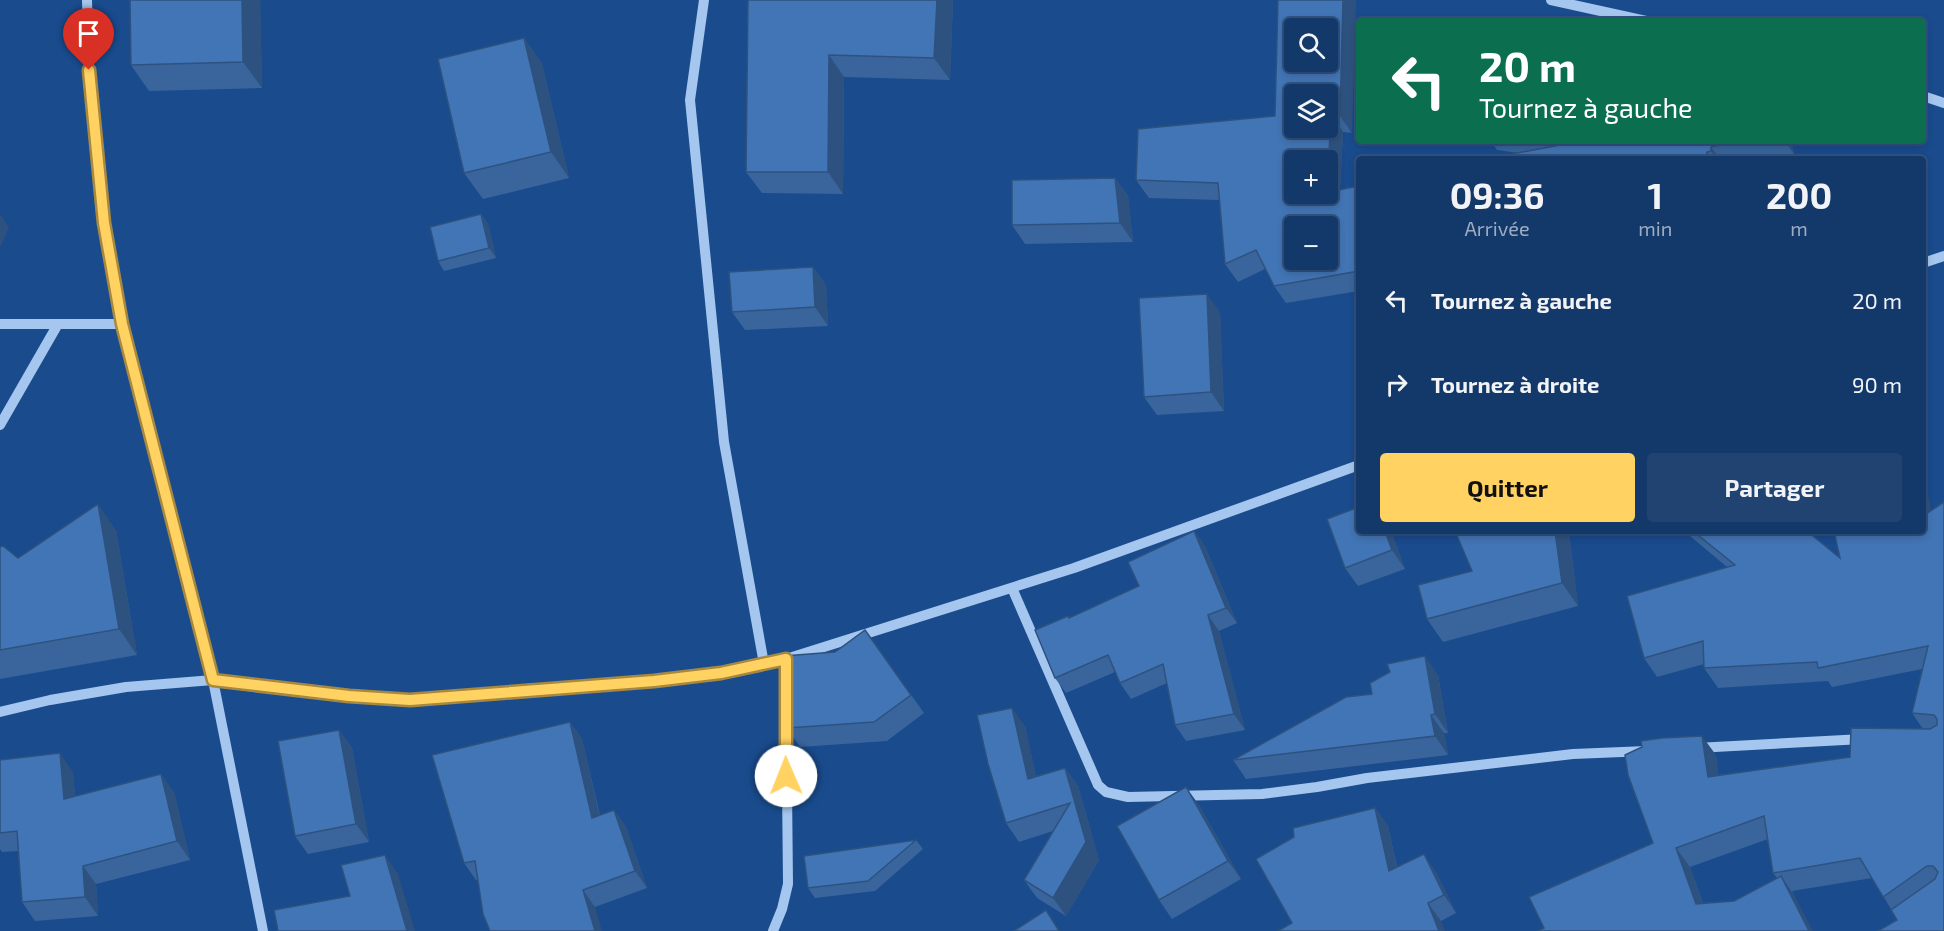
<!DOCTYPE html>
<html lang="fr">
<meta charset="utf-8">
<style>
:root{--surface:#13386a;--page:#204372;--text:#f1f3f6;--muted:#9dacc1;--line:#32527e;--accent:#ffd262}
body{margin:0;font-family:"Exo 2",sans-serif;background:var(--page);color:var(--text);height:100vh;display:flex;flex-direction:column;font-size:22px;white-space:nowrap}
*{box-sizing:border-box;margin:0}
p{font-size:20px;color:var(--muted)}
.icon{flex:none;width:33px;height:33px;fill:none;stroke:currentColor;stroke-width:2;stroke-linecap:round;stroke-linejoin:round}
.map{position:relative;flex:1;overflow:hidden}
.details{position:absolute;left:1356px;top:156px;width:570px;height:378px;display:flex;flex-direction:column;background:var(--surface);border-radius:6px;box-shadow:0 3px 9px #0003,0 0 0 2px var(--line)}
.details>*{flex:none}
.guide{position:absolute;left:1356px;top:18px;width:570px;height:126px;border-radius:6px;box-shadow:0 3px 9px #0003,0 0 0 2px var(--line);background:#0b6e4f;color:#fff;overflow:hidden}
.fabs{position:absolute;left:1284px;top:18px;display:grid;gap:12px}
.fabs a{display:grid;place-items:center;width:54px;height:54px;border-radius:6px;background:var(--surface);box-shadow:0 3px 9px #0003,0 0 0 2px var(--line);font-size:30px}
.pin{position:absolute;display:grid;place-items:center;width:51px;height:51px;color:#fff;margin:-62px -26px;border-radius:50% 50% 50% 0;rotate:-45deg;box-shadow:0 0 6px #0007}
.pin .icon{rotate:45deg}
.me{position:absolute;width:66px;margin:-33px;rotate:359deg;stroke-linejoin:round;filter:drop-shadow(0 0 4px #0008)}
.turn{display:flex;align-items:center;gap:21px;height:126px;padding:0 24px;font-size:27px}
.turn .icon{width:78px;height:78px;stroke-width:2.5}
.turn b{display:block;font-size:42px;line-height:51px}
.eta{display:flex;justify-content:space-evenly;align-items:center;height:102px;text-align:center}
.eta b{font-size:36px;font-weight:700;line-height:42px}
.button{display:flex;gap:12px;margin-top:auto;padding:12px 24px}
.button a{flex:1;height:69px;border-radius:6px;background:var(--accent);color:#111;font-size:24px;font-weight:700;line-height:69px;text-align:center}
.button a+a{background:var(--page);color:var(--text)}
ul{padding:0;list-style:none}
li{display:flex;align-items:center;gap:18px;height:84px;padding:0 24px}
li div{flex:1}
li b{display:block;font-size:22px}
li em{font-style:normal}
.map>svg:first-child{display:block}
.lines{fill:none;stroke-linecap:round;stroke-linejoin:round}
.minor{stroke:#a5c6ee;stroke-width:10}
.wall{fill:#39659c;fill-rule:evenodd}
.shaded-wall{fill:#2e527f}
.building{fill:#4275b5;stroke:#2e527f;stroke-width:1.5;fill-rule:evenodd}
.route-casing{stroke:#a68840;stroke-width:15}
.route{stroke:#ffd262;stroke-width:10}
</style>
<div class="map">
<svg width="1944" height="931" viewBox="0 0 1944 931">
<rect width="100%" height="100%" fill="#194b8d"/>
<g class="lines">
<!-- minor -->
<g class="minor">
<polyline points="87,0 89,71 104,223 121,324 213,680 263,931"/>
<polyline points="704,0 690,100 724,442 764,664"/>
<polyline points="1551,0 1646,21"/>
<polyline points="1923,96 1944,103"/>
<polyline points="1923,263 1944,256"/>
<polyline points="0,324 121,324"/>
<polyline points="0,425 58,324"/>
<polyline points="1012,588 1098,785 1106,792 1128,797 1262,794 1317,787 1367,778 1573,754 1647,751"/>
<polyline points="0,712 50,700 126,687 213,680 349,696 410,701 610,685 721,673 786,659 1074,568 1359,465"/>
<polyline points="1696,748 1863,739"/>
<polyline points="773,931 782,909 788,884 786,689"/>
</g>
</g>
<!-- wall -->
<g class="wall">
<polygon points="260,0 262,88 149,91 131,65"/>
<polygon points="748,0 953,0 950,80 844,77 843,194 762,193 746,172"/>
<polygon points="1278,0 1352,133 1343,132 1340,190 1359,186 1359,291 1286,303 1274,286 1265,269 1238,282 1225,264 1219,200 1149,198 1136,180 1275,116"/>
<polygon points="524,38 542,64 569,178 483,199 464,173"/>
<polygon points="1491,141 1791,141 1794,154 1767,159 1485,159 1519,153 1497,150"/>
<polygon points="1115,178 1128,196 1133,242 1025,244 1012,225"/>
<polygon points="481,214 488,224 496,258 444,271 438,261"/>
<polygon points="813,267 826,285 828,326 745,330 732,312"/>
<polygon points="1220,312 1224,411 1157,415 1144,397"/>
<path d="M1931 510 1944 931 1897 920 1891 909 1872 878 1792 891 1794 895 1544 928 1653 843 1716 755 1718 775 1850 757 1923 729 1912 713 1922 669 1832 687 1828 681 1718 688 1704 668V664L1657 677 1644 658 1727 567 1684 531H1807L1840 558ZM1768 839 1773 873 1777 878 1734 901 1703 903 1690 867Z"/>
<polygon points="116,530 137,655 0,679 0,547 18,558"/>
<polygon points="1194,531 1205,546 1237,623 1219,631 1245,730 1186,741 1175,725 1167,683 1131,699 1120,683 1115,672 1066,693 1055,678 1069,618 1139,586"/>
<polygon points="1359,531 1391,531 1405,569 1358,586 1345,568"/>
<polygon points="1455,531 1569,531 1578,606 1443,642 1427,619 1472,571"/>
<polygon points="865,630 924,713 887,741 800,747 787,728 835,652"/>
<polygon points="1438,675 1448,733 1444,733 1448,755 1246,779 1233,760 1372,694"/>
<polygon points="570,722 582,739 600,815 614,810 626,827 647,888 595,907 478,880 476,880 464,863"/>
<polygon points="1025,726 1036,776 1065,768 1078,786 1099,860 1066,916 1037,898 1024,880 1053,831 1019,842 1006,823"/>
<polygon points="339,730 352,748 369,842 308,854 295,836"/>
<polygon points="0,760 73,772 75,796 174,792 190,860 96,884 98,916 35,921 22,902 18,851 2,852 0,849"/>
<polygon points="1199,805 1241,879 1172,919 1159,900"/>
<polygon points="1375,808 1388,826 1397,867 1436,872 1456,913 1441,921 1292,923"/>
<polygon points="916,840 923,849 875,891 815,898 808,888"/>
</g>
<!-- shaded-wall -->
<g class="shaded-wall">
<polygon points="242,0 260,0 262,88 243,62"/>
<polygon points="937,0 953,0 950,80 934,58"/>
<polygon points="1343,0 1356,0 1352,133 1340,116"/>
<polygon points="524,38 542,64 569,178 551,152"/>
<polygon points="829,55 844,77 843,194 828,172"/>
<polygon points="1331,114 1343,132 1339,210 1327,194 1328,175"/>
<polygon points="1785,141 1791,141 1794,154"/>
<polygon points="1711,147 1720,159 1717,159 1711,151"/>
<polygon points="1707,152 1712,159 1706,159"/>
<polygon points="1115,178 1128,196 1133,242 1120,223"/>
<polygon points="0,214 9,227 0,248"/>
<polygon points="481,214 488,224 496,258 489,248"/>
<polygon points="813,267 826,285 828,326 815,307"/>
<polygon points="1207,294 1220,312 1224,411 1211,392"/>
<polygon points="1923,469 1936,535 1923,516"/>
<polygon points="98,504 116,530 137,655 119,629"/>
<polygon points="1194,531 1205,546 1237,623 1226,608"/>
<polygon points="1385,531 1391,531 1405,569 1392,550"/>
<polygon points="1555,531 1569,531 1578,606 1562,583"/>
<polygon points="1208,615 1219,631 1245,730 1234,714"/>
<polygon points="1425,656 1438,675 1448,733 1435,714"/>
<polygon points="1012,708 1025,726 1041,797 1028,779"/>
<polygon points="1431,715 1444,733 1448,755 1435,736"/>
<polygon points="570,722 582,739 604,835 592,818"/>
<polygon points="339,730 352,748 369,842 356,824"/>
<polygon points="1702,736 1716,755 1721,796 1708,777"/>
<polygon points="60,753 73,772 77,817 64,799"/>
<polygon points="1065,768 1078,786 1099,860 1066,916 1053,898 1086,842"/>
<polygon points="161,774 174,792 190,860 177,841"/>
<polygon points="1186,787 1199,805 1241,879 1228,861"/>
<polygon points="1375,808 1388,826 1401,889 1389,871"/>
<polygon points="614,810 626,827 647,888 635,871"/>
<polygon points="1676,848 1690,867 1710,923 1696,904"/>
<polygon points="1424,854 1436,872 1456,913 1444,895"/>
<polygon points="385,855 398,874 415,931 407,931"/>
<polygon points="83,866 96,884 98,916 85,897"/>
<polygon points="1781,876 1794,895 1813,931 1809,931"/>
<polygon points="583,890 595,907 602,931 595,931"/>
<polygon points="1428,903 1441,921 1445,931 1439,931"/>
</g>
<!-- building -->
<g class="building">
<polygon points="130,0 242,0 243,62 131,65"/>
<polygon points="748,0 937,0 934,58 829,55 828,172 746,172"/>
<path d="M1278 0H1343L1340 116 1331 114 1328 175V160H1294V194H1328V192L1359 186V271L1274 286 1256 250 1225 264 1218 183 1136 180 1138 129 1275 116ZM1294 28H1328V62H1294ZM1294 94H1328V128H1294ZM1294 226H1328V260H1294Z"/>
<polygon points="524,38 551,152 464,173 438,59"/>
<polygon points="1581,141 1739,141 1711,147 1711,151 1707,152 1706,159 1485,159"/>
<polygon points="1115,178 1120,223 1012,225 1012,180"/>
<polygon points="481,214 489,248 438,261 430,227"/>
<polygon points="813,267 815,307 732,312 729,272"/>
<polygon points="1207,294 1211,392 1144,397 1139,298"/>
<polygon points="1944,502 1944,931 1878,931 1897,920 1891,910 1935,879 1938,872 1933,866 1927,866 1883,897 1860,858 1773,873 1764,816 1676,848 1696,904 1734,901 1781,876 1809,931 1537,931 1544,928 1529,897 1653,843 1628,775 1625,755 1642,747 1641,741 1662,738 1702,736 1708,777 1850,757 1851,728 1930,729 1937,725 1937,719 1934,715 1912,713 1928,646 1818,668 1817,662 1704,668 1703,641 1644,658 1627,596 1735,565 1693,531 1807,531 1840,558 1834,531 1923,531 1923,516"/>
<polygon points="98,504 119,629 0,650 0,547 3,546 18,558"/>
<polygon points="1359,507 1359,531 1385,531 1392,550 1345,568 1327,519"/>
<polygon points="1194,531 1226,608 1208,615 1234,714 1175,725 1163,664 1120,683 1108,655 1055,678 1035,630 1068,616 1069,618 1139,586 1128,562"/>
<polygon points="1455,531 1555,531 1562,583 1427,619 1418,585 1472,571"/>
<polygon points="865,630 911,695 874,722 787,728 784,656 835,652"/>
<polygon points="1425,656 1435,714 1431,715 1435,736 1233,760 1346,697 1372,694 1370,683 1390,672 1387,664"/>
<polygon points="1012,708 1028,779 1065,768 1086,842 1053,898 1024,880 1070,803 1006,823 988,764 977,715"/>
<polygon points="570,722 592,818 614,810 635,871 583,890 595,931 490,931 483,914 475,861 464,863 432,755"/>
<polygon points="339,730 356,824 295,836 278,741"/>
<polygon points="60,753 64,799 161,774 177,841 83,866 85,897 22,902 17,831 0,833 0,760"/>
<polygon points="1186,787 1228,861 1159,900 1117,826"/>
<polygon points="1375,808 1389,871 1424,854 1444,895 1428,903 1439,931 1278,931 1292,923 1256,859 1294,837 1293,828"/>
<polygon points="916,840 868,881 808,888 804,856"/>
<polygon points="385,855 407,931 278,931 274,910 350,896 341,865"/>
<polygon points="1046,910 1059,931 1014,931"/>
</g>
<g class="lines">
<defs>
<polyline id="route" points="89,70 104,223 122,324 213,680 349,696 410,700 654,681 721,673 786,659 786,776"/>
</defs>
<!-- route casing -->
<use href="#route" class="route-casing"/>
<!-- route -->
<use href="#route" class="route"/>
</g>
</svg>
<div class="fabs">
<a><svg class="icon" aria-label="search" viewBox="0 0 24 24"><circle cx="10" cy="10" r="6"/><path d="M15 15l6 6"/></svg></a>
<a><svg class="icon" aria-label="layers" viewBox="0 0 24 24"><path d="M12 4l9 5-9 5-9-5zM3 14l9 5 9-5"/></svg></a>
<a>+</a>
<a>−</a>
</div>
<div class="pin" style="left:89px;top:70px;background:#d93025"><svg class="icon" aria-label="arrive" viewBox="0 0 24 24"><path d="M6 21V4h12l-3 4 3 4H6"/></svg></div>
<svg class="me" style="left:786px;top:776px" viewBox="-20 -20 40 40"><circle r="19" fill="#fff"/><path d="M0-13L10 11 0 6-10 11z" fill="#ffd262"/></svg>
<div class="guide">
<div class="turn"><svg class="icon" aria-label="left" viewBox="0 0 24 24"><path d="M17 20v-9H6M10 6l-5 5 5 5"/></svg><div><b>20 m</b>Tournez à gauche</div></div>
</div>
<section class="details">
<div class="eta">
<div><b>09:36</b><p>Arrivée</p></div>
<div><b>1</b><p>min</p></div>
<div><b>200</b><p>m</p></div>
</div>
<ul>
<li><svg class="icon" aria-label="left" viewBox="0 0 24 24"><path d="M17 20v-9H6M10 6l-5 5 5 5"/></svg><div><b>Tournez à gauche</b></div><em>20 m</em></li>
<li><svg class="icon" aria-label="right" viewBox="0 0 24 24"><path d="M7 20v-9h11M14 6l5 5-5 5"/></svg><div><b>Tournez à droite</b></div><em>90 m</em></li>
</ul>
<div class="button"><a>Quitter</a><a>Partager</a></div>
</section>
</div>
